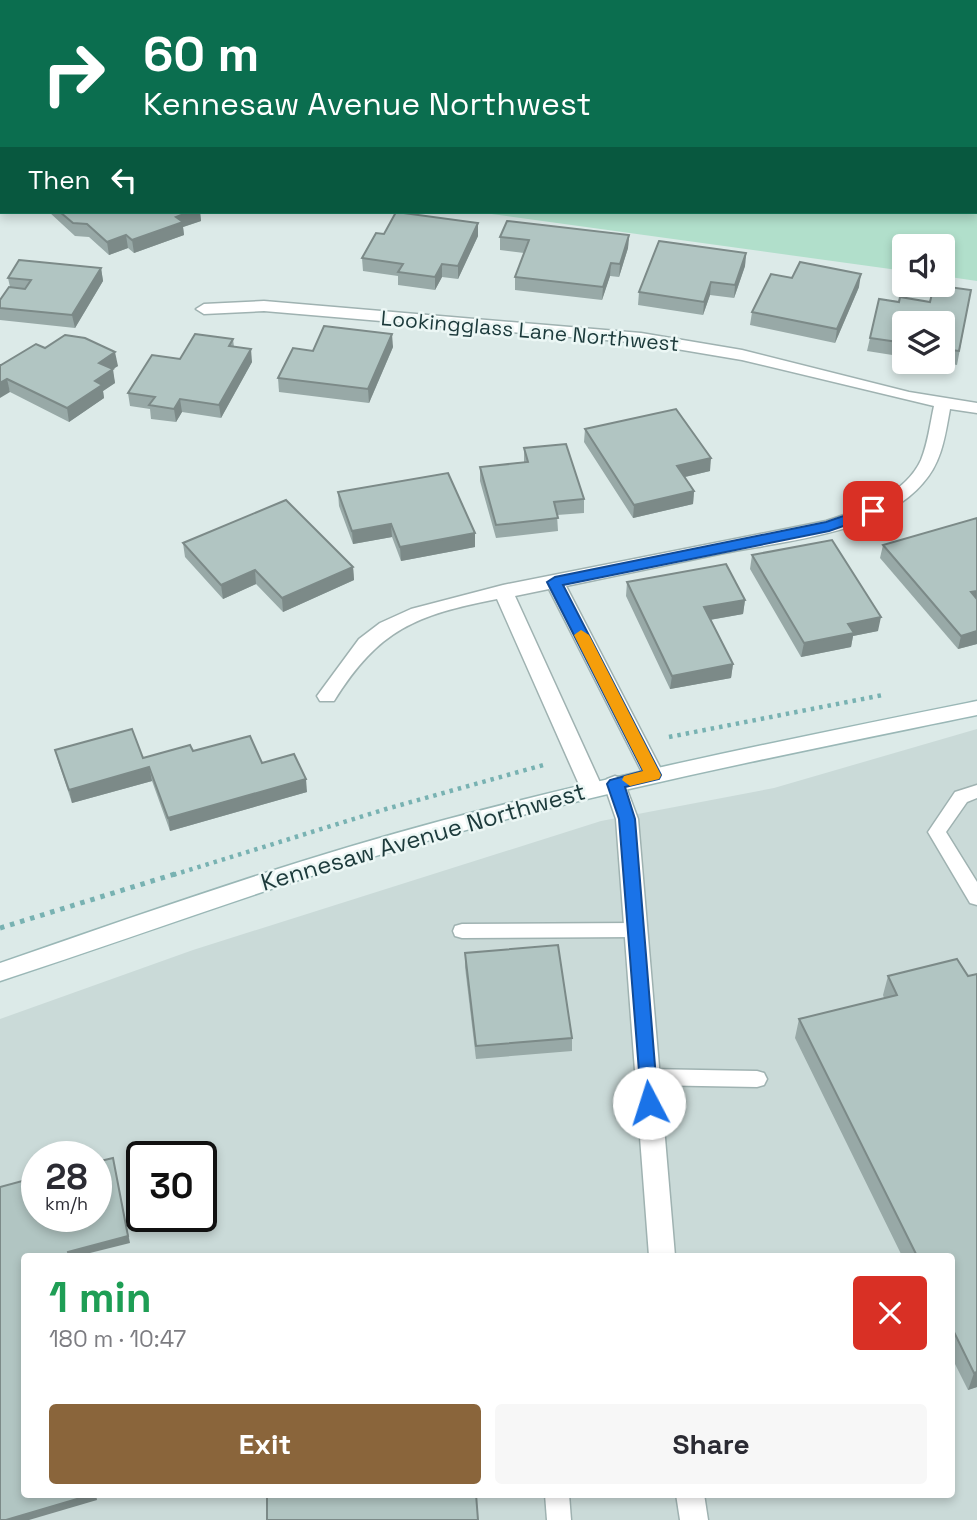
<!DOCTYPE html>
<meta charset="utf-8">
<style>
:root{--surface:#fff;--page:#f7f7f7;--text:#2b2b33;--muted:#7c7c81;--accent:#8a653b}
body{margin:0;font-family:"Space Grotesk",sans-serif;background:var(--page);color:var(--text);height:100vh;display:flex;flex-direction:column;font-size:26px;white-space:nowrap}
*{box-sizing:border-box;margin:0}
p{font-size:23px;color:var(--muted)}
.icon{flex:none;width:38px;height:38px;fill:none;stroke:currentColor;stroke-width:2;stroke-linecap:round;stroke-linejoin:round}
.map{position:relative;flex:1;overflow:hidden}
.details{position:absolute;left:21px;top:1253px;width:934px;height:245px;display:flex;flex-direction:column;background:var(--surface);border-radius:7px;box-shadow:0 4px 10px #0003}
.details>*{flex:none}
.guide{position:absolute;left:0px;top:0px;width:978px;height:214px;box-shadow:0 4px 10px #0003;background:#0b6e4f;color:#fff;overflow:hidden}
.controls{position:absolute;left:892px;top:234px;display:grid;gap:14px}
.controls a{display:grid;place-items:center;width:63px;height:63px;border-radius:7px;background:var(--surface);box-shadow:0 4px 10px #0003;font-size:35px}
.speed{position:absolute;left:21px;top:1141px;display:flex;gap:14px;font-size:35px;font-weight:700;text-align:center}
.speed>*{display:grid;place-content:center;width:91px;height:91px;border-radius:50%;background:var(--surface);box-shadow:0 4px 10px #0003;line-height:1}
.speed small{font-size:18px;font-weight:400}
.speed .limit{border:4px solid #111;border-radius:10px;background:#fff;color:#111}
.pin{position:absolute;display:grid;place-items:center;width:60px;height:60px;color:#fff;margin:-30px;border-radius:14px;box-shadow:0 4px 10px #0006}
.me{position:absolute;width:77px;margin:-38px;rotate:355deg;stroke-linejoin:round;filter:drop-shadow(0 0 5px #0008)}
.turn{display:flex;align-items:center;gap:24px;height:147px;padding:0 28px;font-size:32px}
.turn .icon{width:91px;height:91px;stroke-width:2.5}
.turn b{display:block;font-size:49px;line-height:60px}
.then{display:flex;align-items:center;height:66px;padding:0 28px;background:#0003;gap:14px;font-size:26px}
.round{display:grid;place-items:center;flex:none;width:74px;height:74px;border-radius:7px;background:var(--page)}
.headline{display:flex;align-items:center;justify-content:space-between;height:119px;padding:0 28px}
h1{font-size:42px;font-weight:600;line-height:52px;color:#1e9e55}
.button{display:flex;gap:14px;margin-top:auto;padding:14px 28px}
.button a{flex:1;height:80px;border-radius:7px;background:var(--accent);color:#fff;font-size:28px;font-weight:600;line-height:80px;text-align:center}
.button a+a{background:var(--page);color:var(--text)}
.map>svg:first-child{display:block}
.built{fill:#cadad8;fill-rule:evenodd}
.green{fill:#b1dfcb}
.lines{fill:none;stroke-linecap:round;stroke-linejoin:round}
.lane-casing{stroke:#9fb2b1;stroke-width:3}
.street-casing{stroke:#9fb2b1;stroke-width:3}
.secondary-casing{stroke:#9ab7b6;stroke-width:3}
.path-far1{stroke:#78b2b2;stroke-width:4.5;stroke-dasharray:3.5 5;stroke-linecap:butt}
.path{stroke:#78b2b2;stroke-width:5;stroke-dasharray:4.5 6;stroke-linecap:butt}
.lane{fill:#fff;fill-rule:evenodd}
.street{fill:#fff;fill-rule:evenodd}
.secondary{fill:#fff;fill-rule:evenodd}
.wall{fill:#98a9a7}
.shaded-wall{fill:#7c8a88}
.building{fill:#b1c5c2;stroke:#7c8a88;stroke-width:2}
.route{fill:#1a73e8;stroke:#114b97;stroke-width:2}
.slow{fill:#f59e0b}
.labels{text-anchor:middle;stroke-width:5;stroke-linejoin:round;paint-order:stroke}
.far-street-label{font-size:21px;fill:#1c3a3b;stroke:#ecf7f5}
.street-label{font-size:24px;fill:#1c3a3b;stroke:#ecf7f5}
</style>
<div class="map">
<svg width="977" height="1520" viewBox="0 0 977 1520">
<rect width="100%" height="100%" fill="#dceae8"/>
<!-- built -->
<path class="built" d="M977 729V1520H0V1019L193 950 601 821 774 788ZM37 1157H96V1216H37ZM142 1157H201V1216H142ZM24 1256H952V1494H24Z"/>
<!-- green -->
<polygon class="green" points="0,0 977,0 977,281 943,276 943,247 905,247 905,271 477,212 976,212 976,2 2,2 2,146"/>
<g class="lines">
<defs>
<g id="lane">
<polygon points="977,785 977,798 967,802 946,832 977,882 977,905 970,903 928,832 955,792"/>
<polygon points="637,923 644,925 646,930 644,935 637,937 462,938 455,936 453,931 455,926 462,924"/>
<polygon points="646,1069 757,1071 764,1073 767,1079 764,1085 757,1087 646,1085 639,1083 636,1077 639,1071"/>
<polygon points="545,1494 569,1494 571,1520 547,1520"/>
</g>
<g id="street">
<path d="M264 301 641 333 742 350 909 392 977 403V413L950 409C945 436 942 462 923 483 881 533 785 541 724 553 672 564 619 575 566 586L664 775 660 780H646L549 589 515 596 603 789 600 794H584L581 789 497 599C416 615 379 629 334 701H320L317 696 359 639 380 623 411 609 503 585 826 521C860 510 905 495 921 460 928 443 930 424 934 406L742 360 641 343 264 311 204 314 196 309 204 304Z"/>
<polygon points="615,776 623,779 638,819 675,1256 649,1256 616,819 604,784 607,779"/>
<polygon points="676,1494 704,1494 708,1520 680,1520"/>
</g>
<path id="secondary" d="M977 701V715C798 752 618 787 441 837 292 878 147 933 0 981V963C147 912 294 860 444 820 620 773 799 737 977 701Z"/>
</defs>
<!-- lane casing -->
<use href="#lane" class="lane-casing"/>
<!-- street casing -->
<use href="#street" class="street-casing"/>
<!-- secondary casing -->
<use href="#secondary" class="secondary-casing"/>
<!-- path-far1 -->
<g class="path-far1">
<polyline points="669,737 883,695"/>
<polyline points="173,875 386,809 547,764"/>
</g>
<!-- path -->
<polyline class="path" points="0,928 178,873"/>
<!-- lane -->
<use href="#lane" class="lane"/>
<!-- street -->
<use href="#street" class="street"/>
<!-- secondary -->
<use href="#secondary" class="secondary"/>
</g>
<!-- wall -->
<g class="wall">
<polygon points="49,212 200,212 201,221 183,227 184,235 134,253 128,248 109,255 89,237 75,236"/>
<polygon points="478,223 478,236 458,279 442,277 435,290 398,285 398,276 363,271 362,258 384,234"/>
<polygon points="629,235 628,248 619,277 610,276 602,300 515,290 515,277 524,253 500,250 500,237"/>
<polygon points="746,253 745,266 734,298 710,295 703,315 638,305 639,292"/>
<polygon points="101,268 103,281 75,328 0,320 0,300 10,287 8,278"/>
<polygon points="792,278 859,287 835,343 750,325 752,312"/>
<polygon points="971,290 957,365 940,362 943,362 943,324 905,324 905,357 867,351 870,338 899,302 930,302"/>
<polygon points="233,339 234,347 252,362 221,418 182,412 176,422 151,419 150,409 130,406 128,393 180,359"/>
<polygon points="393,347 369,403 279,392 278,378"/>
<polygon points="45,348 118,366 112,369 115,383 103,391 104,398 69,422 10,392 1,365"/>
<polygon points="585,429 710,471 685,477 694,491 693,504 633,518 584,442"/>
<polygon points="524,448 584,499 584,513 557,515 558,531 496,538 480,481 480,467 524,462"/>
<polygon points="338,492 475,533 475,547 401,561 392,537 353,544 339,506"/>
<polygon points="977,518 977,644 958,649 880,558 883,545"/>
<polygon points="183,543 353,567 354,580 283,612 256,584 223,599 185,557"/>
<polygon points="752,555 878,631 853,636 851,647 801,657 750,569"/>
<polygon points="627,582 745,600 743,614 710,620 733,664 731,678 670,689 626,596"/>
<polygon points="55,750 143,758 193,751 262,763 307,792 170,831 152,781 72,803 59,764"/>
<polygon points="465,953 572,1038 572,1051 476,1059 465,967"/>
<polygon points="957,959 977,1387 968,1390 952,1358 952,1256 902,1256 795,1038 799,1019 884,998 883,995 888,976"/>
</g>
<!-- shaded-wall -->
<g class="shaded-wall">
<polygon points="189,212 200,212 201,221 183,227 184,235 134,253 132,240 176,217"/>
<polygon points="478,223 478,236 458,279 458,266"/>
<polygon points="126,235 128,248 109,255 107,242"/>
<polygon points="629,235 628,248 619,277 620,264"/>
<polygon points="746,253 745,266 734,298 735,285"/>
<polygon points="611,263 610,276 602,300 603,287"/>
<polygon points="442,264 442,277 435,290 435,277"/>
<polygon points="101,268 103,281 75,328 72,315"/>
<polygon points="861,274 859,287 835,343 837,329"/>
<polygon points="711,282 710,295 703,315 704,302"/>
<polygon points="392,334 393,347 369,403 368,389"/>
<polygon points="251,349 252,362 221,418 219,405"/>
<polygon points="115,352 118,366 102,376 99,363"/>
<polygon points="113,369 115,383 103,391 104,398 69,422 67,408 95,381"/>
<polygon points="7,379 10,392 0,398 0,383"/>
<polygon points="180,399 182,412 176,422 174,409"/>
<polygon points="711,458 710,471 676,479 677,466"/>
<polygon points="694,491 693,504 633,518 634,505"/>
<polygon points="391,524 392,537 353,544 352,531"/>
<polygon points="475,533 475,547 401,561 400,547"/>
<polygon points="353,567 354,580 283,612 282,598"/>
<polygon points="255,570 256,584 223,599 221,585"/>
<polygon points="977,591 977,603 971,592"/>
<polygon points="745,600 743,614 703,621 704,607"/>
<polygon points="881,617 878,631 853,636 851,647 801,657 804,643 848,624"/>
<polygon points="977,631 977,644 958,649 961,636"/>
<polygon points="733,664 731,678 670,689 672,676"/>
<polygon points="149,767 152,781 72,803 69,790"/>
<polygon points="306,779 307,792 170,831 168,818"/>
<polygon points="114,1164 130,1243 78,1256 69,1256 68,1252"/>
<polygon points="977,1372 977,1387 968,1390 974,1373"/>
<polygon points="94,1494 96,1494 97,1500 29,1520 6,1520"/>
</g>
<!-- building -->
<g class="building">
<polygon points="60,212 189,212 176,217 183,222 132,240 126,235 107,242 87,224 73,223"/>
<polygon points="396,212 478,223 458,266 442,264 435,277 398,272 403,264 362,258 376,233 384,234"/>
<polygon points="507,221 629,235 620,264 611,263 603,287 515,277 529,240 500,237"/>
<polygon points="659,241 746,253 735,285 711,282 704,302 639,292"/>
<polygon points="19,260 101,268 72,315 0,308 0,300 9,287 25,289 31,280 8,278"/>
<polygon points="800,262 861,274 837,329 752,312 771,274 792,278"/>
<polygon points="934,285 971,290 959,351 943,349 943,324 905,324 905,343 870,338 879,299 899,302 900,297 930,302"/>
<polygon points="324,326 392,334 368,389 278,378 293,348 313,351"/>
<polygon points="195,334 233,339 229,346 251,349 219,405 180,399 174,409 149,405 155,397 128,393 152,355 180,359"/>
<polygon points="65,335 85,338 115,352 99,363 113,369 95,381 102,385 67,408 7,379 0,383 0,365 1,365 36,344 45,348"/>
<polygon points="676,409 711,458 677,466 694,491 634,505 585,429"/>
<polygon points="566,444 584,499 554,502 558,518 496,525 480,467 528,462 524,448"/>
<polygon points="448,473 475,533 400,547 391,524 352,531 338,492"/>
<polygon points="286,500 353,567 282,598 255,570 221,585 183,543"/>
<polygon points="977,518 977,591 971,592 977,599 977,631 961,636 883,545"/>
<polygon points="832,540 881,617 848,624 854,633 804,643 752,555"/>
<polygon points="726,564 745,600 704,607 733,664 672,676 627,582"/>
<polygon points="132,729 143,758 190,745 193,751 250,736 262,763 294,754 306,779 168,818 149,767 69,790 55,750"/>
<polygon points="558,945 572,1038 476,1046 465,953"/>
<polygon points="957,959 968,976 977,974 977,1372 974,1373 952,1328 952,1256 917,1256 799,1019 897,995 888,976"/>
<polygon points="113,1158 128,1236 68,1252 69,1256 24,1256 24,1494 94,1494 6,1520 0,1520 0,1187 37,1177 37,1216 96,1216 96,1162"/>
<polygon points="267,1494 476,1494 478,1520 267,1520"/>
</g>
<!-- route -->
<polygon class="route" points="873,506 880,511 878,514 829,531 563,585 661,775 659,779 625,787 635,819 658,1103 655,1109 642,1109 619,819 607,784 610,780 643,771 547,582 555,577 826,522"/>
<!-- slow -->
<polygon class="slow" points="581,630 589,635 661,775 659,779 630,786 622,780 624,776 643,771 574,635"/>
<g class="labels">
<!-- far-street labels -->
<g class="far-street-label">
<text transform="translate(530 331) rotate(5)" y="7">Lookingglass Lane Northwest</text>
</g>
<!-- street labels -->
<g class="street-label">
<text transform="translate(423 837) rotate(-16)" y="8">Kennesaw Avenue Northwest</text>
</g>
</g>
</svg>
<div class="controls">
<a><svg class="icon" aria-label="sound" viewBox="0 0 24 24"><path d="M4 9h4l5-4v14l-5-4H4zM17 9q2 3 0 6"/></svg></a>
<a><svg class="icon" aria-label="layers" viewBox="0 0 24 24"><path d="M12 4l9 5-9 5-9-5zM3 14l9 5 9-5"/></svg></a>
</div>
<div class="speed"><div>28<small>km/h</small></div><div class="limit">30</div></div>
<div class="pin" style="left:873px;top:511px;background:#d93025"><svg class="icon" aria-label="arrive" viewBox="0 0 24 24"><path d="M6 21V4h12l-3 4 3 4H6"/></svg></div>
<svg class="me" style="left:649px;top:1103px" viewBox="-20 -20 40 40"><circle r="19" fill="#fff"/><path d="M0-13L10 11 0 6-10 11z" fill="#1a73e8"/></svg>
<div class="guide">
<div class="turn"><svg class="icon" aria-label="right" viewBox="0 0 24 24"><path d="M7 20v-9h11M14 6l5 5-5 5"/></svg><div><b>60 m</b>Kennesaw Avenue Northwest</div></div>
<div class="then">Then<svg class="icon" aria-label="left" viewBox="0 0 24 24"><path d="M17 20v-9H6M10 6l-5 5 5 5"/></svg></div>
</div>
<section class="details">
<div class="headline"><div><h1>1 min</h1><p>180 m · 10:47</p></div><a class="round" style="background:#d93025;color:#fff"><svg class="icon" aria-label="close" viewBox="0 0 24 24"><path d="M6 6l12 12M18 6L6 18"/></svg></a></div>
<div class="button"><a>Exit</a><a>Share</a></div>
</section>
</div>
